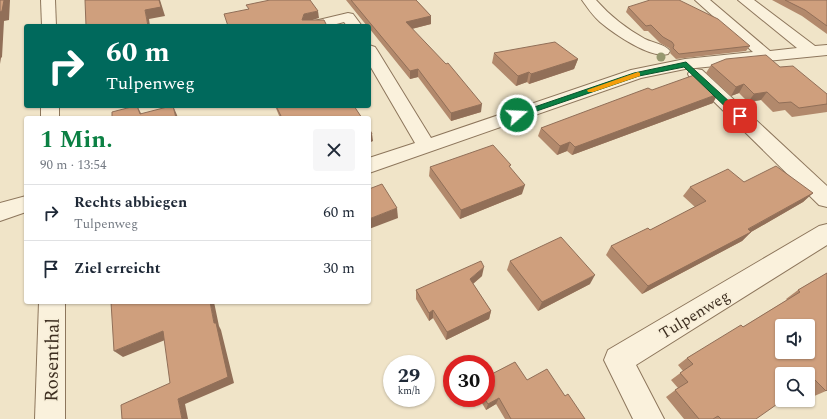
<!DOCTYPE html>
<html lang="de">
<meta charset="utf-8">
<style>
:root{--surface:#fff;--page:#f6f6f7;--text:#1f2937;--muted:#747a83;--line:#e0e1e3;--accent:#0b8043}
body{margin:0;font-family:Spectral,serif;background:var(--page);color:var(--text);height:100vh;display:flex;flex-direction:column;font-size:15px;white-space:nowrap}
*{box-sizing:border-box;margin:0}
p{font-size:13px;color:var(--muted)}
.icon{flex:none;width:22px;height:22px;fill:none;stroke:currentColor;stroke-width:2;stroke-linecap:round;stroke-linejoin:round}
.map{position:relative;flex:1;overflow:hidden}
.sheet{position:absolute;left:24px;top:116px;width:347px;height:188px;display:flex;flex-direction:column;background:var(--surface);border-radius:4px;box-shadow:0 1px 3px #0004}
.sheet>*{flex:none}
.top-card{position:absolute;left:24px;top:24px;width:347px;height:84px;border-radius:4px;box-shadow:0 1px 3px #0004;background:#00695c;color:#fff;overflow:hidden}
.tools{position:absolute;left:775px;top:319px;display:grid;gap:8px}
.tools a{display:grid;place-items:center;width:40px;height:40px;border-radius:4px;background:var(--surface);box-shadow:0 1px 3px #0004;font-size:20px}
.speed{position:absolute;left:383px;top:355px;display:flex;gap:8px;font-size:20px;font-weight:700;text-align:center}
.speed>*{display:grid;place-content:center;width:52px;height:52px;border-radius:50%;background:var(--surface);box-shadow:0 1px 3px #0004;line-height:1}
.speed small{font-size:10px;font-weight:400}
.speed .limit{border:6px solid #d22;background:#fff;color:#111}
.pin{position:absolute;display:grid;place-items:center;width:34px;height:34px;color:#fff;margin:-17px;border-radius:8px;box-shadow:0 2px 6px #0006}
.me{position:absolute;width:44px;margin:-22px;rotate:71deg;stroke-linejoin:round;filter:drop-shadow(0 0 3px #0008)}
.turn{display:flex;align-items:center;gap:14px;height:84px;padding:0 16px;font-size:18px}
.turn .icon{width:52px;height:52px;stroke-width:2.5}
.turn b{display:block;font-size:28px;line-height:34px}
.round{display:grid;place-items:center;flex:none;width:42px;height:42px;border-radius:4px;background:var(--page)}
.head{display:flex;align-items:center;justify-content:space-between;height:68px;padding:0 16px}
h1{font-size:24px;font-weight:700;line-height:30px;color:var(--accent)}
ul{padding:0;list-style:none}
li{display:flex;align-items:center;gap:12px;height:56px;padding:0 16px;border-top:1px solid var(--line)}
li div{flex:1}
li b{display:block;font-size:15px}
li em{font-style:normal}
.map>svg:first-child{display:block}
.lines{fill:none;stroke-linecap:round;stroke-linejoin:round}
.minor-casing{stroke:#8d765c;stroke-width:2}
.minor{fill:#faf1dc;fill-rule:evenodd}
.tree{fill:#96986f}
.wall{fill:#b2896c}
.shaded-wall{fill:#916f58}
.building{fill:#cf9f7d;stroke:#916f58;fill-rule:evenodd}
.route{fill:#0b8043;stroke:#07532c}
.slow{fill:#f59e0b}
.labels{text-anchor:middle;stroke-width:3;stroke-linejoin:round;paint-order:stroke}
.street-label{font-size:16px;fill:#3d2e20;stroke:#f7eed8}
.near-street-label{font-size:19px;fill:#3d2e20;stroke:#f7eed8}
</style>
<div class="map">
<svg width="827" height="419" viewBox="0 0 827 419">
<rect width="100%" height="100%" fill="#f0e4c8"/>
<g class="lines">
<defs>
<g id="minor">
<polygon points="41,0 55,0 56,26 42,26"/>
<path d="M582 0H596C610 16 627 29 645 39 653 43 665 44 670 51L668 54C650 59 613 33 600 22 593 16 587 7 582 0Z"/>
<polygon points="695,0 710,0 770,51 797,48 738,0 754,0 815,46 827,45 827,55 685,69 641,78 369,173 369,158 415,143 369,64 369,45 375,47 377,50 431,138 631,70 685,59 753,52"/>
<polygon points="348,13 353,14 362,26 347,26 344,22 329,26 304,26 306,23"/>
<polygon points="696,69 702,70 827,186 827,207 819,205 690,78 688,74 690,70"/>
<rect x="41" y="106" width="18" height="12"/>
<polygon points="26,196 26,212 0,221 0,203"/>
<polygon points="827,224 827,245 636,365 664,419 633,419 604,360 608,350 819,226"/>
<polygon points="39,302 65,302 65,419 35,419"/>
</g>
</defs>
<!-- minor casing -->
<use href="#minor" class="minor-casing"/>
<!-- minor -->
<use href="#minor" class="minor"/>
</g>
<!-- trees -->
<circle class="tree" cx="661" cy="57" r="4.5"/>
<!-- wall -->
<g class="wall">
<polygon points="346,0 416,0 431,16 431,24 412,29 481,112 451,121 418,77 410,79 369,28 369,26 367,26"/>
<polygon points="772,0 827,0 827,34 802,16"/>
<polygon points="628,7 750,46 746,51 676,59 670,53 671,51 669,48 660,43 648,31 644,31 626,12"/>
<polygon points="494,53 578,59 574,69 529,84 527,82 516,86 492,63"/>
<polygon points="711,65 780,67 827,94 827,112 792,117 785,110 773,112 761,100 748,102 739,93 731,96 706,73"/>
<polygon points="652,90 713,103 572,155 567,151 557,155 538,136 541,128"/>
<polygon points="275,106 354,106 362,118 280,118"/>
<polygon points="430,167 510,168 522,194 460,219 429,176"/>
<polygon points="744,182 813,193 803,202 751,232 742,241 642,294 606,255 611,246 650,230 695,207 683,196 690,187"/>
<polygon points="510,261 590,284 538,311 507,270"/>
<polygon points="827,273 826,391 812,397 808,394 808,374 756,419 684,419 666,397 678,388 671,380 683,371 678,365 687,358 743,327 787,300 786,299 798,290"/>
<polygon points="482,276 473,284 491,311 489,319 446,340 433,318 429,321 416,299 416,290"/>
<polygon points="527,380 565,396 585,419 505,419 496,404 486,410 479,398 486,398"/>
</g>
<!-- shaded-wall -->
<g class="shaded-wall">
<polygon points="4,0 10,0 9,20 4,21 2,57 1,58 0,64 0,12"/>
<polygon points="159,0 160,0 165,16 149,19 150,26 148,26 145,10"/>
<polygon points="318,11 319,18 306,22 302,20 304,14"/>
<polygon points="431,16 431,24 407,30 406,22"/>
<polygon points="578,59 574,69 529,84 531,74"/>
<polygon points="418,69 418,77 410,79 410,71"/>
<polygon points="529,72 527,82 516,86 518,76"/>
<polygon points="744,84 739,93 731,96 736,87"/>
<polygon points="767,92 761,100 748,102 754,94"/>
<polygon points="718,94 713,103 572,155 575,147"/>
<polygon points="482,104 481,112 451,121 451,113"/>
<polygon points="137,106 142,115 140,114"/>
<polygon points="173,106 177,115 178,118 176,118"/>
<polygon points="372,134 373,141 369,143 369,135"/>
<polygon points="570,142 567,151 557,155 560,146"/>
<polygon points="525,185 522,194 460,219 461,210"/>
<polygon points="813,193 803,202 751,232 742,241 642,294 648,286"/>
<polygon points="397,208 398,218 369,229 369,219"/>
<polygon points="484,267 482,276 468,288 470,279"/>
<polygon points="595,275 590,284 538,311 542,302"/>
<polygon points="210,302 214,302 219,326 221,330 234,383 185,404 188,419 182,419 178,399 214,323"/>
<polygon points="433,310 433,318 429,321 429,313"/>
<polygon points="491,311 489,319 446,340 447,332"/>
<polygon points="163,331 170,338 123,357 114,351"/>
<polygon points="499,398 496,404 486,410 488,404"/>
</g>
<!-- building -->
<g class="building">
<polygon points="0,0 4,0 2,11 0,12"/>
<polygon points="85,0 159,0 161,7 145,10 148,26 86,26"/>
<polygon points="270,0 310,0 318,11 304,14 302,20 324,20 327,26 228,26 224,14 249,9 246,5"/>
<polygon points="351,0 416,0 431,16 406,22 446,64 448,63 482,104 451,113 418,69 410,71"/>
<polygon points="650,0 679,0 718,19 750,46 679,54 673,48 674,45 672,42 663,37 651,25 646,26 628,7"/>
<polygon points="785,0 827,0 827,26 805,10"/>
<polygon points="555,42 578,59 531,74 529,72 518,76 494,53"/>
<polygon points="766,55 780,67 793,66 827,94 827,104 799,108 791,102 779,103 767,92 754,94 744,84 736,87 711,65 726,59"/>
<polygon points="697,74 718,94 575,147 570,142 560,146 541,128 648,88 652,90"/>
<polygon points="135,106 137,106 140,114 171,106 173,106 176,118 112,118 112,112"/>
<polygon points="276,106 354,106 362,118 282,118"/>
<polygon points="369,128 372,134 369,135"/>
<polygon points="493,145 511,165 509,166 525,185 461,210 430,167"/>
<polygon points="776,166 813,193 748,229 751,232 648,286 611,246 648,228 650,230 706,201 690,187 728,169 744,182"/>
<polygon points="382,184 397,208 369,219 369,189"/>
<polygon points="561,237 595,275 542,302 510,261"/>
<polygon points="481,261 484,267 470,279 491,311 447,332 433,310 429,313 416,290"/>
<path d="M827 273V390L826 391 814 379 808 383V374H782V400H783L756 419H721L718 416 713 419H699L675 390 688 382 680 373 693 364 687 358 741 325 743 327 800 292 798 290ZM782 326H808V352H782Z"/>
<polygon points="111,302 210,302 214,323 216,323 228,377 178,399 182,419 122,419 121,405 170,383 163,331 114,351"/>
<polygon points="515,362 527,380 547,369 565,396 568,394 585,419 511,419 499,398 488,404 484,398 486,398 486,377"/>
</g>
<!-- route -->
<polygon class="route" points="686,62 743,114 743,118 737,118 684,67 639,76 519,117 514,117 513,115 514,114 634,73"/>
<!-- slow -->
<polygon class="slow" points="638,72 640,73 640,76 593,92 588,92 587,90"/>
<g class="labels">
<!-- street labels -->
<g class="street-label">
<text transform="translate(694 314) rotate(-31)" y="6">Tulpenweg</text>
</g>
<!-- near-street labels -->
<g class="near-street-label">
<text transform="translate(51 360) rotate(-89)" y="7">Rosenthal</text>
</g>
</g>
</svg>
<div class="tools">
<a><svg class="icon" aria-label="sound" viewBox="0 0 24 24"><path d="M4 9h4l5-4v14l-5-4H4zM17 9q2 3 0 6"/></svg></a>
<a><svg class="icon" aria-label="search" viewBox="0 0 24 24"><circle cx="10" cy="10" r="6"/><path d="M15 15l6 6"/></svg></a>
</div>
<div class="speed"><div>29<small>km/h</small></div><div class="limit">30</div></div>
<div class="pin" style="left:740px;top:116px;background:#d93025"><svg class="icon" aria-label="arrive" viewBox="0 0 24 24"><path d="M6 21V4h12l-3 4 3 4H6"/></svg></div>
<svg class="me" style="left:517px;top:115px" viewBox="-20 -20 40 40"><circle r="17" fill="#0b8043" stroke="#fff" stroke-width="3"/><path d="M0-11L8 9 0 5-8 9z" fill="#fff"/></svg>
<div class="top-card">
<div class="turn"><svg class="icon" aria-label="right" viewBox="0 0 24 24"><path d="M7 20v-9h11M14 6l5 5-5 5"/></svg><div><b>60 m</b>Tulpenweg</div></div>
</div>
<section class="sheet">
<div class="head"><div><h1>1 Min.</h1><p>90 m · 13:54</p></div><a class="round"><svg class="icon" aria-label="close" viewBox="0 0 24 24"><path d="M6 6l12 12M18 6L6 18"/></svg></a></div>
<ul>
<li><svg class="icon" aria-label="right" viewBox="0 0 24 24"><path d="M7 20v-9h11M14 6l5 5-5 5"/></svg><div><b>Rechts abbiegen</b><p>Tulpenweg</p></div><em>60 m</em></li>
<li><svg class="icon" aria-label="arrive" viewBox="0 0 24 24"><path d="M6 21V4h12l-3 4 3 4H6"/></svg><div><b>Ziel erreicht</b></div><em>30 m</em></li>
</ul>
</section>
</div>
